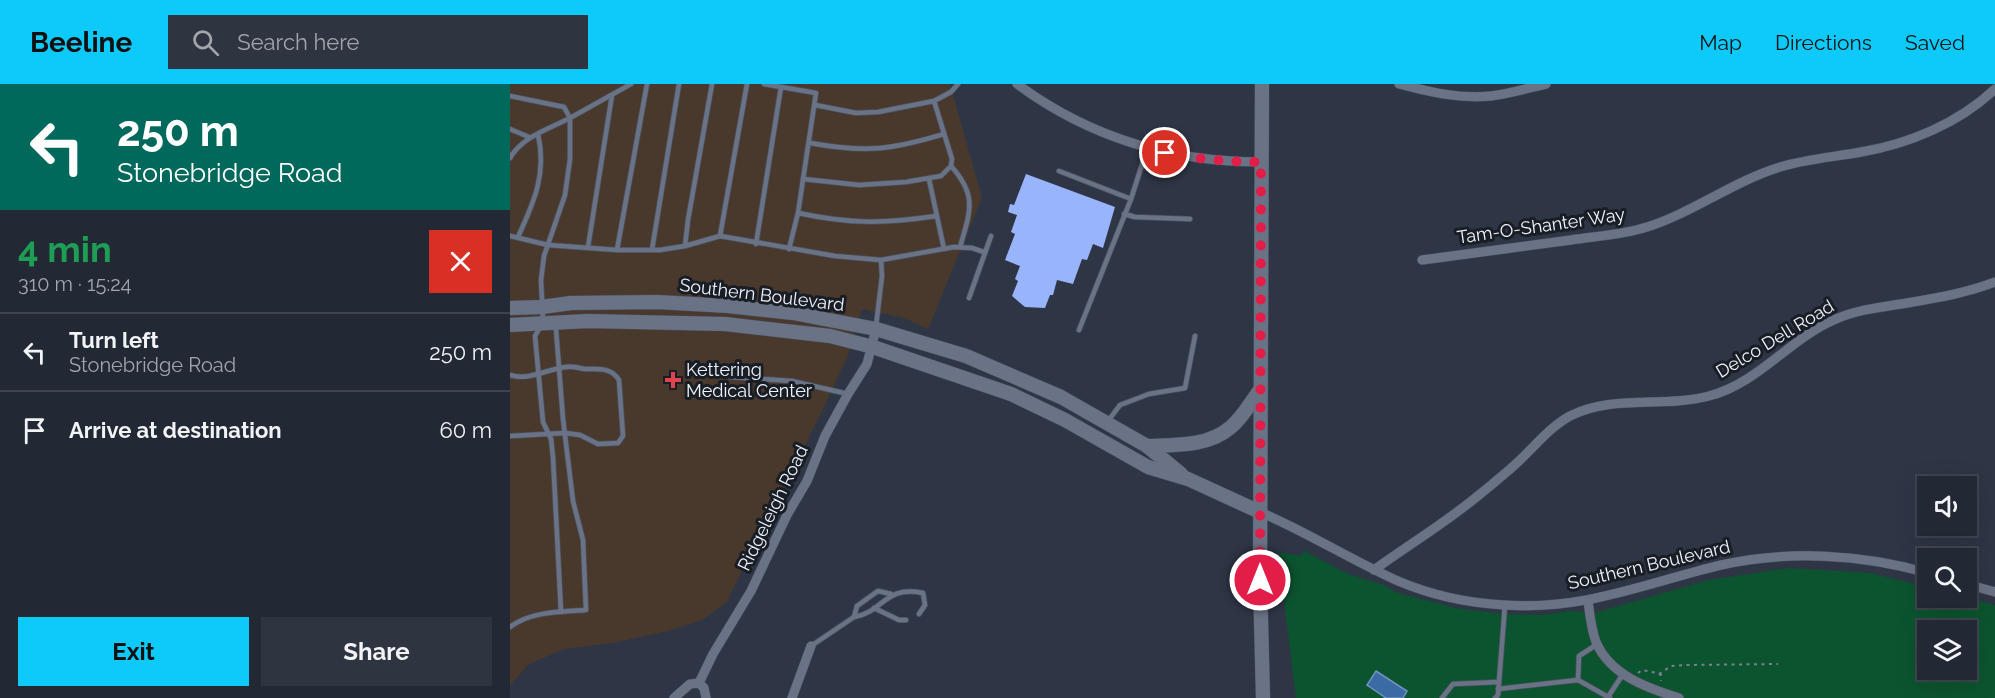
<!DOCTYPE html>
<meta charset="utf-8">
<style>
:root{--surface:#222834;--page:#2e3440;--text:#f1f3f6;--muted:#a2a6ac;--line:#3f444f;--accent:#0dcafa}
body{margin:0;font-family:Raleway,sans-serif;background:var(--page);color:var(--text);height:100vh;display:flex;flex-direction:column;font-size:22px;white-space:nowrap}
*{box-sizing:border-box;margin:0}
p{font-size:20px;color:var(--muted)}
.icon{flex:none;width:33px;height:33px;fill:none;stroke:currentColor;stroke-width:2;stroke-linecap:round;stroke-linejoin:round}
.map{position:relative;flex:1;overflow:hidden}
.side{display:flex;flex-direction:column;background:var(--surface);width:510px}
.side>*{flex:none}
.hud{background:#00695c;color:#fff;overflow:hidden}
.fabs{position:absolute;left:1407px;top:392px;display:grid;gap:12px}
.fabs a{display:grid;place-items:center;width:60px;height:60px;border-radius:0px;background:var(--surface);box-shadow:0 6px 24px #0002,0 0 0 2px var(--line);font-size:30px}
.pin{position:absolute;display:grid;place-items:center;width:51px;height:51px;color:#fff;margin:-26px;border:3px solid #fff;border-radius:50%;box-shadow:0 2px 6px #0007}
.me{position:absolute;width:66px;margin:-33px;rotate:0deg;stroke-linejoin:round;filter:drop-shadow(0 0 4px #0008)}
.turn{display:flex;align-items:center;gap:21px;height:126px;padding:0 18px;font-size:27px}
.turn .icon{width:78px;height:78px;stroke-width:2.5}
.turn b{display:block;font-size:42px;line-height:51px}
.round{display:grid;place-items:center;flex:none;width:63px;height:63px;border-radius:0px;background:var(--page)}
.summary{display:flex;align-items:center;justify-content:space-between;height:102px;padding:0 18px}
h1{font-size:36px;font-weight:700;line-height:45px;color:#1e9e55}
.action{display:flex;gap:12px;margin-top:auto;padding:12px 18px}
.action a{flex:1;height:69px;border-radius:0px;background:var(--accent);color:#111;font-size:24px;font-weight:700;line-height:69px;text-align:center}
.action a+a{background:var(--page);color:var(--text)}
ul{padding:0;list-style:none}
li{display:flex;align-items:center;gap:18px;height:78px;padding:0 18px;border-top:2px solid var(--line)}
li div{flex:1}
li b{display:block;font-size:22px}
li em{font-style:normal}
header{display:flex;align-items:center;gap:36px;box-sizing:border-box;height:84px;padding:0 30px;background:var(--accent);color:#111}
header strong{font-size:28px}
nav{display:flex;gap:33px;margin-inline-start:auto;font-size:21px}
.search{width:420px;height:54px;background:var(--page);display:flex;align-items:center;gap:15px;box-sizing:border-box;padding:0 21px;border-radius:0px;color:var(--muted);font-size:22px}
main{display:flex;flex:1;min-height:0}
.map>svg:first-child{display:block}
.medical{fill:#49392d}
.green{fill:#0c542f;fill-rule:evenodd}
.water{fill:#3b6aa4;stroke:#7193bf;stroke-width:1.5}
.building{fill:#98b4fa}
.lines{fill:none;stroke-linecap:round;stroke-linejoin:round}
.lane-casing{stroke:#4a505e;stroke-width:6}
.street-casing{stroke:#4a505e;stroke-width:10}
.secondary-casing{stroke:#4a505e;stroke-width:15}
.path{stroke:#7b818f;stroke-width:2;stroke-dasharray:3 4.5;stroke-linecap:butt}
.lane{stroke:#6a7285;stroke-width:4.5}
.street{stroke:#6a7285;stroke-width:9}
.secondary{stroke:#6a7285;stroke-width:14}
.route{stroke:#e11d48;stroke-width:10;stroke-dasharray:0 18}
.health-dot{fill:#e0444e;stroke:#191d24;stroke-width:2}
.labels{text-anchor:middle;stroke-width:6;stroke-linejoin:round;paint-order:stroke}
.street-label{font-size:18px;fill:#eef3fe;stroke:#191d24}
.poi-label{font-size:18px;fill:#eef3fe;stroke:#191d24;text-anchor:start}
</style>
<header>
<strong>Beeline</strong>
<div class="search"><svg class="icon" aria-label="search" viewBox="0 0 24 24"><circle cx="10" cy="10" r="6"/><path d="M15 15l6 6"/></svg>Search here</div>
<nav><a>Map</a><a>Directions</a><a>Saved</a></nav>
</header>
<main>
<section class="side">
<div class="hud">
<div class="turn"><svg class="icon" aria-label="left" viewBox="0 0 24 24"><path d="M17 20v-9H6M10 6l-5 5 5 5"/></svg><div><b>250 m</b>Stonebridge Road</div></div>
</div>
<div class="summary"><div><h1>4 min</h1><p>310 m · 15:24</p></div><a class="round" style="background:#d93025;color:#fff"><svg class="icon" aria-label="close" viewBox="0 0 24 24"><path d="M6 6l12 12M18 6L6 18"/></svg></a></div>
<ul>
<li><svg class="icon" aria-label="left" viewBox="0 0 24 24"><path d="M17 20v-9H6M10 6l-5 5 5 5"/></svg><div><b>Turn left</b><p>Stonebridge Road</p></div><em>250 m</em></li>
<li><svg class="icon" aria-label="arrive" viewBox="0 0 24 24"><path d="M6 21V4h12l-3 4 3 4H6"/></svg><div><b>Arrive at destination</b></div><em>60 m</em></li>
</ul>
<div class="action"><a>Exit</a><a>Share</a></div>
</section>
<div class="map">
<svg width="1485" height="614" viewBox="0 0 1485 614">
<rect width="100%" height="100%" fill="#2e3545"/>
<!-- medical -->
<polygon class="medical" points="0,0 440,0 472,114 418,245 394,234 352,225 338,271 315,321 216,519 192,536 166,545 108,558 55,565 19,580 0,601"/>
<!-- green -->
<path class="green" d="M794 467 838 490 871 500 888 509 950 525 995 530 1030 531 1063 527 1084 529 1199 496 1279 484 1360 489 1417 503 1418 513H1454L1485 521V614H786L768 468 791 472ZM1418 546H1456V585H1418Z"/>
<!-- water -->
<polygon class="water" points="866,587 897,607 893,614 876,614 857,601"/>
<!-- building -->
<polygon class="building" points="516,90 605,123 593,164 583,160 577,176 572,175 563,200 547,196 543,211 540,211 535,224 515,223 502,212 508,197 505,195 510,182 495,176 505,150 501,148 507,131 498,128 500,120 504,121"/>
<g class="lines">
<defs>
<g id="lane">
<polyline points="202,0 178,136 175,162 210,152 325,172 371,176 444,163 462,164 474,168"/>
<polyline points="254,0 306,9 288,129 279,165"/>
<path d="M0 12 54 23 60 34C39 45 13 52 0 74"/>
<polyline points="424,17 441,8 448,0"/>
<polyline points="0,45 19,53"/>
<path d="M300 59C355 69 381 66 434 50"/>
<path d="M441 82C468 112 460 128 450 163"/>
<polyline points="549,87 621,115"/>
<polyline points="293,95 349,101 396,98 431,92 441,82 442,75 424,17 368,28 346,29 305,21"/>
<polyline points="419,95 434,165"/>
<path d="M288 129C340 140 373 140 426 132"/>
<polyline points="614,130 625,133 680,135"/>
<polyline points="0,152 38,161 107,166 150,166 175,162"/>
<polyline points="210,152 237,0"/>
<path d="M8 153C24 118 37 90 28 50"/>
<polyline points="246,160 271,3"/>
<polyline points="78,163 102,11"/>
<polyline points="107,166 137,0"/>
<polyline points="142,166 169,0"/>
<polyline points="459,214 481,152"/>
<polyline points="366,242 372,192 371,176"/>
<polyline points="569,246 621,115 637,65"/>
<path d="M0 291C19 297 37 285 56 283 62 282 69 284 75 285 88 285 101 283 109 296L113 352 108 359 88 360 70 351 55 349 0 352"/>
<polyline points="221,293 282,297 338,310"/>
<polyline points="598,337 610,321 639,310 675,304 685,252"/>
<polyline points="364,524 389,536 396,536"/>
<polyline points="51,528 43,373 41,355 33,338 25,252 33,238 31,196 34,172 55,111 60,75 60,34 121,0"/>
<polyline points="344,533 347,522 368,507 381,510"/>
<path d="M0 543C21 527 51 528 76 526L73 456 63 417 53 335 46 245 43 243"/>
<path d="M301 562 344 533C374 528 374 501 413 509L415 521 409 530"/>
<polyline points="1068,596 1069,572 1086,561"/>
<polyline points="988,605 1068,596 1100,614"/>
<polyline points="1098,613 1113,590"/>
<polyline points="932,614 943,600 989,598"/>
<polyline points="985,614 988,611 995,521"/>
</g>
<g id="street">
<path d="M507 0C580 54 661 78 751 78"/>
<path d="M889 0C919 8 949 15 981 12 999 10 1018 4 1036 0"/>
<path d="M912 176C962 169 1011 163 1061 156 1087 152 1112 151 1137 143 1184 128 1224 97 1270 83 1296 75 1324 73 1351 68 1399 60 1449 39 1485 5"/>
<path d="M750 428C797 448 841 476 888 497 921 511 958 519 994 521 1073 527 1136 499 1211 481 1278 466 1351 470 1418 489"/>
<path d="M864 486C897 462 932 441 964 415 979 403 995 390 1009 377 1026 361 1040 343 1060 332 1103 310 1153 324 1199 312 1249 299 1280 254 1326 235 1349 225 1373 223 1397 219 1426 214 1457 209 1485 198"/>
<polyline points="1456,500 1485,508"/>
<path d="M1078 517C1080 531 1081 545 1086 558 1100 591 1137 604 1169 614"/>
<polyline points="189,599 203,570 241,507 277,431 297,397 315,352 338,310 357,280 366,245"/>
<polyline points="189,599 194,604 196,614"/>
<polyline points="164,614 180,600 189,599"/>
<polyline points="282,614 301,562"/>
</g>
<g id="secondary">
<polyline points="752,0 750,496 753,614"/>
<polyline points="0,224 32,223 61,219 147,218 218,222 283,229 366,245 456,272 551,313 637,362 671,390"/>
<polyline points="0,241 78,237 215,240 320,252 363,263 501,310 555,336 638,383 678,395 750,428"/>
<path d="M637 362C665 361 698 363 721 343 733 333 741 318 750 306"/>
</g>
</defs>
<!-- lane casing -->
<use href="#lane" class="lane-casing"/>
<!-- street casing -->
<use href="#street" class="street-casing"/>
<!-- secondary casing -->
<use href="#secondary" class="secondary-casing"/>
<!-- path -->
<g class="path">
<polyline points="1128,589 1132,586 1147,589 1151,591 1151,597"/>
<polyline points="1149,590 1161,582 1175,581 1268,580"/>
</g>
<!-- lane -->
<use href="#lane" class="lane"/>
<!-- street -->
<use href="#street" class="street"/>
<!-- secondary -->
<use href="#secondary" class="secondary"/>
</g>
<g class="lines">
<!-- route -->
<path class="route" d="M655 69C687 75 718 78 751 78L750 496"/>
</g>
<!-- markers -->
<path class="health-dot" d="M160 287h6v6h6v6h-6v6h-6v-6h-6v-6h6z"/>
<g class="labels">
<!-- street labels -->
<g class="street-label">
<text transform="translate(1031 142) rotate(-8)" y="6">Tam-O-Shanter Way</text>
<text transform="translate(252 211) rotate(7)" y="6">Southern Boulevard</text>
<text transform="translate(1265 255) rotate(-31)" y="6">Delco Dell Road</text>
<text transform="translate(263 424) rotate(-64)" y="6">Ridgeleigh Road</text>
<text transform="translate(1139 481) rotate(-13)" y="6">Southern Boulevard</text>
</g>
<!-- poi labels -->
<g class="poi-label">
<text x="176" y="292">Kettering<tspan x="176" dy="21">Medical Center</tspan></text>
</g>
</g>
</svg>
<div class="fabs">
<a><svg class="icon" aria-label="sound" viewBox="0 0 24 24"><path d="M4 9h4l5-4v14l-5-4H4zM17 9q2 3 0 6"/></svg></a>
<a><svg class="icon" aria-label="search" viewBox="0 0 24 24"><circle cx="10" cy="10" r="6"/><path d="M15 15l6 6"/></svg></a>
<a><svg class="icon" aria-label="layers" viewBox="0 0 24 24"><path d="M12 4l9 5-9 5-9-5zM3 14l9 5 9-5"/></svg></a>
</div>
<div class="pin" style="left:655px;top:69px;background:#d93025"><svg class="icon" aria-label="arrive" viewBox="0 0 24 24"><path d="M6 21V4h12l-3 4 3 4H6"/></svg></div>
<svg class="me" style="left:750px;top:496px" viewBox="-20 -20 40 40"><circle r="17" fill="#e11d48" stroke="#fff" stroke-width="3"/><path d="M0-11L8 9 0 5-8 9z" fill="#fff"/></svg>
</div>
</main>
